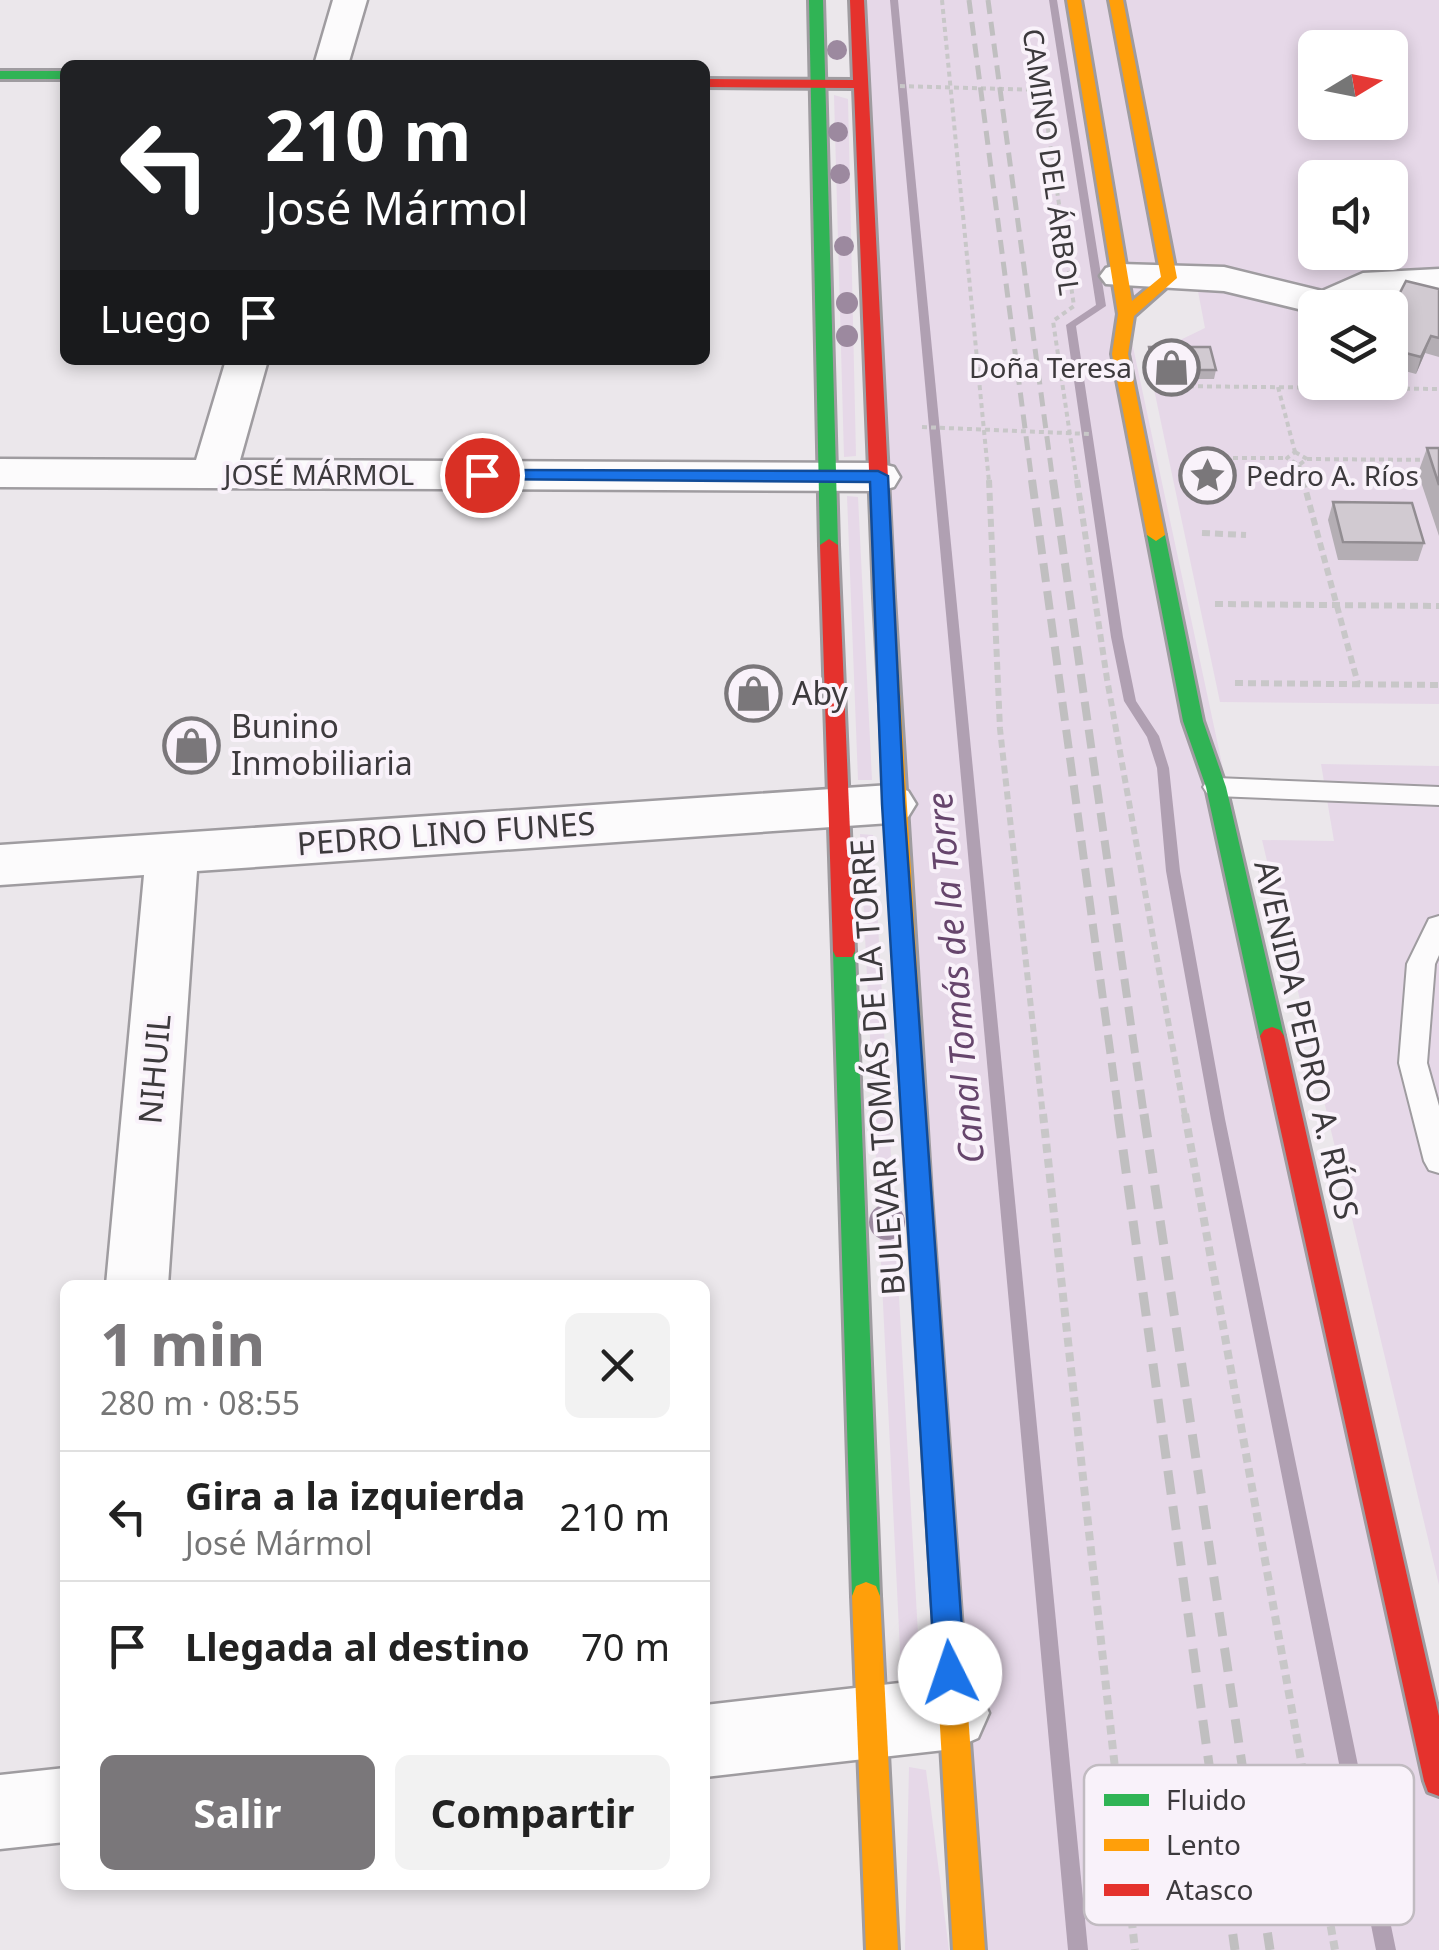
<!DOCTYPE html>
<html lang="es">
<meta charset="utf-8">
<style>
:root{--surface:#fff;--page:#f2f2f2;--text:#222;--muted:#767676;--line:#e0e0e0;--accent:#7a777a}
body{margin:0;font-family:"Noto Sans",sans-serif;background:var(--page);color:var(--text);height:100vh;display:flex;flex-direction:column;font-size:38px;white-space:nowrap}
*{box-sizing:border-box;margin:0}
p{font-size:32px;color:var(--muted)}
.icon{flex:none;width:55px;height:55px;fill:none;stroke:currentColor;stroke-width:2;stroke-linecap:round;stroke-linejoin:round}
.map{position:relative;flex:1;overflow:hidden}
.sheet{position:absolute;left:60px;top:1280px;width:650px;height:610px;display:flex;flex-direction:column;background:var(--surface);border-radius:15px;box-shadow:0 5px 15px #0003}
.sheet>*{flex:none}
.hud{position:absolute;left:60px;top:60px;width:650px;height:305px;border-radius:15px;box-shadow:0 5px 15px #0003;background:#202124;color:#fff;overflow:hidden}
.needle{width:65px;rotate:80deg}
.tools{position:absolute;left:1298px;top:30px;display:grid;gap:20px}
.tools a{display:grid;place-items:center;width:110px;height:110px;border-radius:15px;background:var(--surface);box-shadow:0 5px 15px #0003;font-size:50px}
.pin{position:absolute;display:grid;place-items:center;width:85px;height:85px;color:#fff;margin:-42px;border:5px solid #fff;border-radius:50%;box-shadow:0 2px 10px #0007}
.me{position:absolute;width:110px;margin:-55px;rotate:356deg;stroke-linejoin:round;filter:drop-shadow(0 0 8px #0008)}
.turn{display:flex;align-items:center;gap:35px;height:210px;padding:0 40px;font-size:45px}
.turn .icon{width:130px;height:130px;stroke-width:2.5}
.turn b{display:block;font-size:70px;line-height:85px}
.then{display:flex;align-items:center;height:95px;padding:0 40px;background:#0003;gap:20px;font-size:38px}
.round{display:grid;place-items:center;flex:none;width:105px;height:105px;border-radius:15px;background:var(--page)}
.head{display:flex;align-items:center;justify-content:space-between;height:170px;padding:0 40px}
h1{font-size:60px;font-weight:700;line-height:75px;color:var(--accent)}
.cta{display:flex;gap:20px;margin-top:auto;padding:20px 40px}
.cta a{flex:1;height:115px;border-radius:15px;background:var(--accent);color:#fff;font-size:40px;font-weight:700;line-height:115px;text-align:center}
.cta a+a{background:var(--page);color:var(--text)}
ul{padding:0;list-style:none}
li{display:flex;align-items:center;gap:30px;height:130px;padding:0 40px;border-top:2px solid var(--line)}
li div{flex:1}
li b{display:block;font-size:38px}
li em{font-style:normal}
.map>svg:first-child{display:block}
.green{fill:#e6d8e8;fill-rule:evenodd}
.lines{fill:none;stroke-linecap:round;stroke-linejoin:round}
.stream{fill:#b0a0b2;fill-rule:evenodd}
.lane-casing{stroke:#9f9ca0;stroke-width:4}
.street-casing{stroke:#9f9ca0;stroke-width:5}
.fast-casing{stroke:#9f9ca0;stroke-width:6}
.slow-casing{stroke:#9f9ca0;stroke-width:6}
.jam-casing{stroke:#9f9ca0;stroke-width:6}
.path-far2{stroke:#c8c7c8;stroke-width:4;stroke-dasharray:5 4;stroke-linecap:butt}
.path-far1{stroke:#c8c7c8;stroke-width:6;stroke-dasharray:8 5;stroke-linecap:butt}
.path{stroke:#c8c7c8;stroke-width:8;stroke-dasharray:9 6;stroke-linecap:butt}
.lane{fill:#fcfbfc;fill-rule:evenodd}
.street{fill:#fcfbfc;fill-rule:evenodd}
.fast{fill:#30b455;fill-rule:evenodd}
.slow{fill:#ff9f0a;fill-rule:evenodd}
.jam{fill:#e5322d;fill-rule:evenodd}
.rail-far2{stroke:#c0bfc0;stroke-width:5;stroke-dasharray:14 8;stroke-linecap:butt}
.rail-far1{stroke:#c0bfc0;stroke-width:8;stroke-dasharray:19 9;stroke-linecap:butt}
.rail{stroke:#c0bfc0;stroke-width:9;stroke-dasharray:24 12;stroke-linecap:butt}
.tree{fill:#9c899f}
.wall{fill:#b4aeb4}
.shaded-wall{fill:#928d92}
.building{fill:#d1cad1;stroke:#928d92;stroke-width:2.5}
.route{fill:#1a73e8;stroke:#114b97;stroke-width:2.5}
.labels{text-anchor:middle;stroke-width:8;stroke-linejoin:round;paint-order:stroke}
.far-street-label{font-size:28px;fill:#3d3a3d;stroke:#f9f2fa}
.far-poi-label{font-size:28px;fill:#3d3a3d;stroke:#f9f2fa;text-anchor:end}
.poi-label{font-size:32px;fill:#3d3a3d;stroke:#f9f2fa;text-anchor:start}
.street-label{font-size:32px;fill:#3d3a3d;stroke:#f9f2fa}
.water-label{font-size:35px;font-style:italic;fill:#66456c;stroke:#f9f2fa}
.key{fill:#f9f2fa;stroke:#c1bbc1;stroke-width:2.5}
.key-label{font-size:28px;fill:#3d3a3d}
</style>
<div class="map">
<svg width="1439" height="1950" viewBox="0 0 1439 1950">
<rect width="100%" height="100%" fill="#ebe7eb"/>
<!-- green -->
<g class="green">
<path d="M857 0H1439V704L1220 702 1147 356 1205 328 1193 265 1167 264 1126 314 1439 1781V1950H969ZM1315 48H1390V122H1315ZM1315 178H1390V252H1315ZM1315 308H1390V382H1315Z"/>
<polygon points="834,95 848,99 856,456 844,457"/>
<polygon points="847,496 858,497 872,780 858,780"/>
<polygon points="1321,764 1439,766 1439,1585 1262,840 1334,841"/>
<polygon points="860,834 873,835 920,1670 901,1671"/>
<polygon points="909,1767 926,1770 949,1950 905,1950"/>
</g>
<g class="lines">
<!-- stream -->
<g class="stream">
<polygon points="890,0 898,0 1088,1950 1068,1950"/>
<polygon points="1049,0 1057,0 1106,306 1076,326 1123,637 1136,701 1159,736 1169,768 1180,871 1225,1119 1396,1950 1376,1950 1211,1119 1166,871 1157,768 1147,737 1124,701 1111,637 1066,325 1096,305"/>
</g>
<defs>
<g id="lane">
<polygon points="1216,778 1439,787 1439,805 1216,796 1207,793 1203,787 1207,781"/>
<polygon points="1439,916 1439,955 1435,964 1427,1063 1439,1106 1439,1173 1429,1170 1424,1161 1399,1063 1407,964 1429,919"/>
</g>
<g id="street">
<polygon points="333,0 367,0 348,65 314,65"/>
<polygon points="1120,264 1224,267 1322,291 1363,273 1439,269 1439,293 1371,296 1351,308 1315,308 1315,313 1224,291 1106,284 1100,276 1106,268"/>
<polygon points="226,360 268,360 240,460 878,463 894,467 900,477 894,487 878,491 0,487 0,459 196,460"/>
<polygon points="890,785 908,791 916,804 908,817 890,823 197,871 168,1285 106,1285 144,875 0,885 0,845"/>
<polygon points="953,1677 978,1688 989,1713 978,1738 953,1749 705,1777 705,1705"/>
<polygon points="65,1768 65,1842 0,1849 0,1775"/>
</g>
<g id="fast">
<polygon points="809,0 823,0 838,545 829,551 820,545"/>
<rect x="0" y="71" width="65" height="8"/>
<polygon points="1156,529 1165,535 1203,721 1226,787 1284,1036 1280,1042 1264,1042 1260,1036 1206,787 1183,721 1147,535"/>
<polygon points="844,942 852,945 855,951 880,1596 876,1606 866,1610 856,1606 852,1596 833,951 836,945"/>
<polygon points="919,1184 928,1187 931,1194 964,1658 960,1668 950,1672 940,1668 936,1658 907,1194 910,1187"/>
</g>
<g id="slow">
<polygon points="1067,0 1081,0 1132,301 1161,277 1109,0 1123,0 1177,278 1134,316 1128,354 1165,535 1156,541 1147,535 1112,354 1118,314"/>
<polygon points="884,591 894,597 931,1194 928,1201 919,1204 910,1201 907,1194 874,597"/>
<polygon points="866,1582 876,1586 880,1596 898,1950 866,1950 852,1596 856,1586"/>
<polygon points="950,1644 960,1648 964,1658 985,1950 953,1950 936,1658 940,1648"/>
</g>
<g id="jam">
<polygon points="850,0 864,0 894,597 884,603 874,597 854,88 705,87 705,79 853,80"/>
<polygon points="829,539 838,545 855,951 852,957 836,957 833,951 820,545"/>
<polygon points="1272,1027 1280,1030 1284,1036 1439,1716 1439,1796 1428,1792 1424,1781 1260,1036 1264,1030"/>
</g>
</defs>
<!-- lane casing -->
<use href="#lane" class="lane-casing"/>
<!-- street casing -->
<use href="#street" class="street-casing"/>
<!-- fast casing -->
<use href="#fast" class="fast-casing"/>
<!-- slow casing -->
<use href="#slow" class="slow-casing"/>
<!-- jam casing -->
<use href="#jam" class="jam-casing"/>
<!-- path-far2 -->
<g class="path-far2">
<polyline points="942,0 989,482"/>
<polyline points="1040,75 1074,306 1053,321 1077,482"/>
<polyline points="900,86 1043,90"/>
<polyline points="1171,386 1439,389"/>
<polyline points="1278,387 1295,452"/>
<polyline points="922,427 1089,434"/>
<polygon points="1295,452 1307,459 1299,465 1287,458"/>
<polyline points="1188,458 1287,458"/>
<polyline points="1307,459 1439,460"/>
<polyline points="1299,465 1304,482"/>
</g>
<!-- path-far1 -->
<g class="path-far1">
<polyline points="989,480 1000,729 1043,1116"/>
<polyline points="1077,480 1107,679 1185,1116"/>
<polyline points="1303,480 1358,684"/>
<polyline points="1202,533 1246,535"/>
<polyline points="1215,604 1439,606"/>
<polyline points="1235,683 1439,685"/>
</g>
<!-- path -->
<g class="path">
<polyline points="1043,1114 1135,1950"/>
<polyline points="1185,1114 1335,1950"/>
</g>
<!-- lane -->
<use href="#lane" class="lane"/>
<!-- street -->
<use href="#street" class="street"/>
<!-- fast -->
<use href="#fast" class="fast"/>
<!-- slow -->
<use href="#slow" class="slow"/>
<!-- jam -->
<use href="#jam" class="jam"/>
<!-- rail-far2 -->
<g class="rail-far2">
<polyline points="969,0 1032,482"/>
<polyline points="988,0 1053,482"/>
</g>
<!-- rail-far1 -->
<g class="rail-far1">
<polyline points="1032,480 1119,1116"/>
<polyline points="1053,480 1144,1116"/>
</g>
<!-- rail -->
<g class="rail">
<polyline points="1118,1114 1235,1950"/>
<polyline points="1144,1114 1270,1950"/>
</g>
</g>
<!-- trees -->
<g class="tree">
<circle cx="837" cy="50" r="10"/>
<circle cx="838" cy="132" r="10"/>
<circle cx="840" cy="174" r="10"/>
<circle cx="844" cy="246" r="10"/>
<circle cx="847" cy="303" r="11"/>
<circle cx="847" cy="336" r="11"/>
<circle cx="887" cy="1222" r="18"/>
</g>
<!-- wall -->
<g class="wall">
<polygon points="1439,289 1439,357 1425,353 1416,374 1390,367 1390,312"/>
<polygon points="1149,347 1216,370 1214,379 1151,379 1147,356"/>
<polygon points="1427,448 1439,448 1439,536 1418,473"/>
<polygon points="1333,502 1424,543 1418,561 1338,560 1328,520"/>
</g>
<!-- shaded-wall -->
<polygon class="shaded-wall" points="1431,336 1425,353 1416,374 1421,357"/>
<!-- building -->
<g class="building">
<polygon points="1406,281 1439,289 1439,338 1431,336 1421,357 1390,349 1390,312"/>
<polygon points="1149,347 1210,347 1216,370 1153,370"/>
<polygon points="1427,448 1439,448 1439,485"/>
<polygon points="1333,502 1412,503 1424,543 1343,542"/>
</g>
<!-- route -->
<polygon class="route" points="482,470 878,471 888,476 904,804 965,1673 960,1683 950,1688 940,1683 935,1673 882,804 870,482 476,479 476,471"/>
<!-- icons -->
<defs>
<symbol id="shop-ring" viewBox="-11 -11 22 22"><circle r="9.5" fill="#f9f2fa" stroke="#7a777a" stroke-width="1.5"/><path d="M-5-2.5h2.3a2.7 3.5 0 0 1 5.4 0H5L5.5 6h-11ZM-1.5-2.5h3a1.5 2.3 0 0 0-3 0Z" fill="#7a777a"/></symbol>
<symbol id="sight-ring" viewBox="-11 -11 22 22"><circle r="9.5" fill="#f9f2fa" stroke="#7a777a" stroke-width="1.5"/><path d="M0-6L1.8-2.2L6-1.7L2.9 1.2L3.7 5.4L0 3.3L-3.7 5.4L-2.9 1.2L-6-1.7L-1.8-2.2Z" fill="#7a777a"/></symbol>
</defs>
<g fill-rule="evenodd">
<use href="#shop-ring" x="1140" y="336" width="63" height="63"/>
<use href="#sight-ring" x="1176" y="444" width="63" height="63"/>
<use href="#shop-ring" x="722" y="662" width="63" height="63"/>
<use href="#shop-ring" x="160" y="714" width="63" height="63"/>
</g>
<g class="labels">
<!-- far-street labels -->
<g class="far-street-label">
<text transform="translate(1051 162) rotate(82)" y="10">CAMINO DEL ÁRBOL</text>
<text x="319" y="485">JOSÉ MÁRMOL</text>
</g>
<!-- far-poi labels -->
<g class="far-poi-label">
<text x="1132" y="378">Doña Teresa</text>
<text x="1246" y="486" text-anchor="start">Pedro A. Ríos</text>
</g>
<!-- poi labels -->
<g class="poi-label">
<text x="792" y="705">Aby</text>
<text x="231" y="738">Bunino<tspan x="231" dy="37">Inmobiliaria</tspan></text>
</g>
<!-- street labels -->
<g class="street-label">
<text transform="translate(446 834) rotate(-4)" y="11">PEDRO LINO FUNES</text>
<text transform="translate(1306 1040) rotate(77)" y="11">AVENIDA PEDRO A. RÍOS</text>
<text transform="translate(878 1067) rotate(-94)" y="11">BULEVAR TOMÁS DE LA TORRE</text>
<text transform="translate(155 1069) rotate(-85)" y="11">NIHUIL</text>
</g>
<!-- water labels -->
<g class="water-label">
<text transform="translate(956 978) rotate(-95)" y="12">Canal Tomás de la Torre</text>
</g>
</g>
<!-- legend -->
<rect x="1084" y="1765" width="330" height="160" rx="15" class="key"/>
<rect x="1104" y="1794" width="45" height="12" fill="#30b455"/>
<rect x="1104" y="1839" width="45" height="12" fill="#ff9f0a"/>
<rect x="1104" y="1884" width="45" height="12" fill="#e5322d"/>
<g class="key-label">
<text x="1166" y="1810">Fluido</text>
<text x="1166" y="1855">Lento</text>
<text x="1166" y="1900">Atasco</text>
</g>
</svg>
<div class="tools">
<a><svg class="needle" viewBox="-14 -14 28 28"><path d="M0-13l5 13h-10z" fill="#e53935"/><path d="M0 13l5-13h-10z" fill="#767676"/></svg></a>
<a><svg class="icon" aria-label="sound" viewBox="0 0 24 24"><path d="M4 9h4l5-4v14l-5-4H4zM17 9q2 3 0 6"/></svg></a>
<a><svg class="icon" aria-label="layers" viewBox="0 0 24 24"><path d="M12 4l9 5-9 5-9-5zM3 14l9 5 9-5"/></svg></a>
</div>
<div class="pin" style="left:482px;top:475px;background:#d93025"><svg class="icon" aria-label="arrive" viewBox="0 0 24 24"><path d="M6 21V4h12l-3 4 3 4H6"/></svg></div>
<svg class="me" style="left:950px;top:1673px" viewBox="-20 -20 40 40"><circle r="19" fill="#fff"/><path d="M0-13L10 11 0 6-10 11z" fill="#1a73e8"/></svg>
<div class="hud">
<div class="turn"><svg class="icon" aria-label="left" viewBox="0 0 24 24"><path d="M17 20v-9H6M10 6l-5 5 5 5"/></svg><div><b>210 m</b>José Mármol</div></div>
<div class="then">Luego<svg class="icon" aria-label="arrive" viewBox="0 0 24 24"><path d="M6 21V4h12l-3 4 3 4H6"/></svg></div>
</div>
<section class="sheet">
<div class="head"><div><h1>1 min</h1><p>280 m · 08:55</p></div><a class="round"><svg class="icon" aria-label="close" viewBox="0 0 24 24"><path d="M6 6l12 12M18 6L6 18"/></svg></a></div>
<ul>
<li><svg class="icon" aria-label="left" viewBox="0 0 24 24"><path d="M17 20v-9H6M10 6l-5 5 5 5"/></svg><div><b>Gira a la izquierda</b><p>José Mármol</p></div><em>210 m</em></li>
<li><svg class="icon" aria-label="arrive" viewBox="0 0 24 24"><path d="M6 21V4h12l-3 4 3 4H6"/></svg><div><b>Llegada al destino</b></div><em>70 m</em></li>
</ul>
<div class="cta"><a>Salir</a><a>Compartir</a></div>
</section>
</div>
